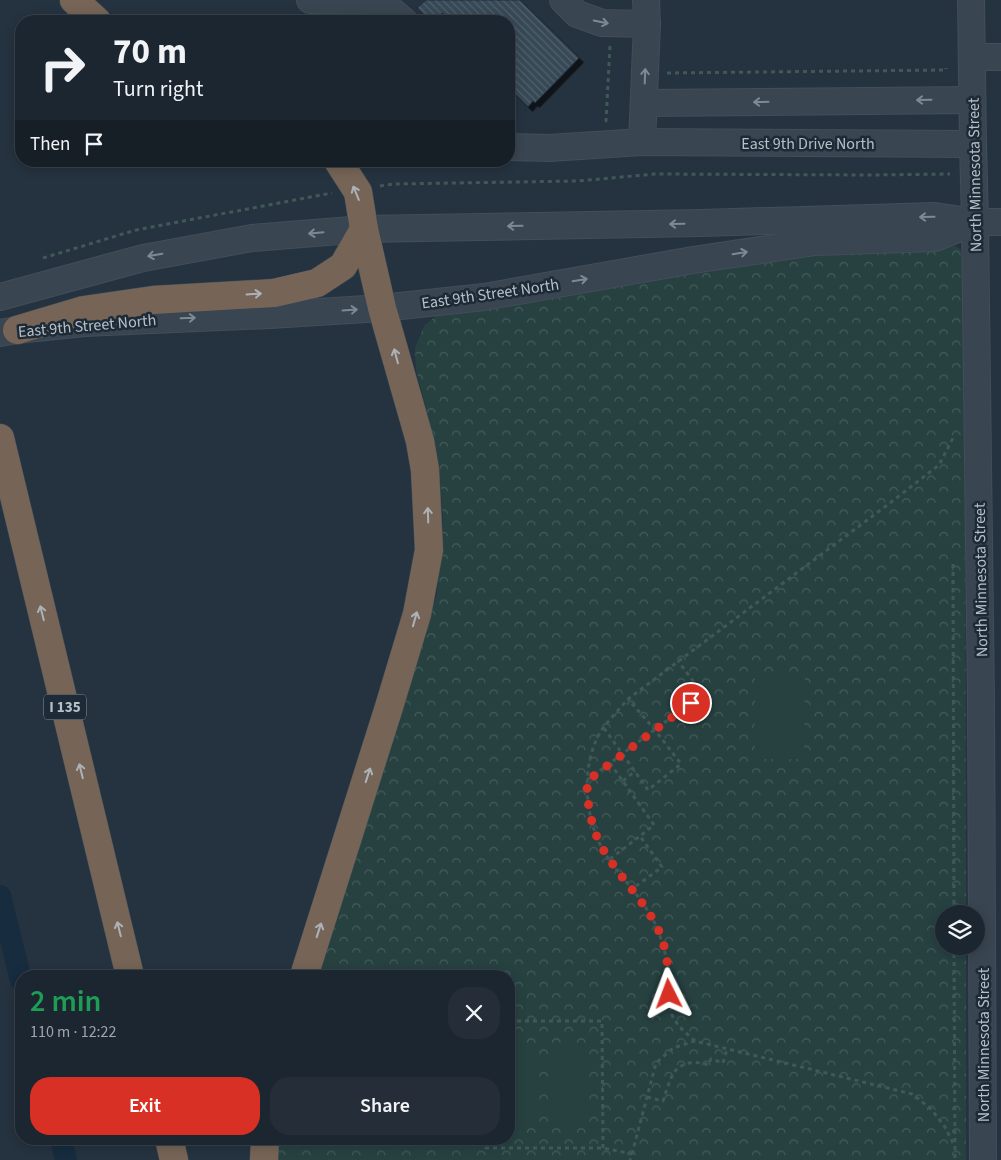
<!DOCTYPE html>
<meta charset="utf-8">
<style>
:root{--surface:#1c2630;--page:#252e38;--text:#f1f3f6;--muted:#a0a5ab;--line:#3a434c;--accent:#d93025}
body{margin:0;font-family:"Source Sans 3",sans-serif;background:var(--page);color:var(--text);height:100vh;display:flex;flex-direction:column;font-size:19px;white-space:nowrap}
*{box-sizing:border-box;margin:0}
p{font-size:16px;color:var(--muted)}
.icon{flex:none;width:28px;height:28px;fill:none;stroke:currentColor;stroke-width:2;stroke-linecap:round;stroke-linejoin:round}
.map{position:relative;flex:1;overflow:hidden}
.details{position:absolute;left:15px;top:970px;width:500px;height:175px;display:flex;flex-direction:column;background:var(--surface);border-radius:20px;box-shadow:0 2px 12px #0003,0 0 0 1px var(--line)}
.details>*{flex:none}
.banner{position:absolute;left:15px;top:15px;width:500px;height:152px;border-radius:20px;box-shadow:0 2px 12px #0003,0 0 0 1px var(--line);background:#1c2630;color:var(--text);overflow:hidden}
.controls{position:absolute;left:935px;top:905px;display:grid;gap:10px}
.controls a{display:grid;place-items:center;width:50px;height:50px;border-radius:50%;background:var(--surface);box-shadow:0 2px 12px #0003,0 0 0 1px var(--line);font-size:25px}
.pin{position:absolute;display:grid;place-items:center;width:42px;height:42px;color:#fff;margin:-21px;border:2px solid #fff;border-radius:50%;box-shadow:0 1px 5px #0007}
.me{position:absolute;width:55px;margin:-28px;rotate:357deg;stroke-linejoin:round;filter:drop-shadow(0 0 4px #0008)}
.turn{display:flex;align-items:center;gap:18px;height:105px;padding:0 15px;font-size:22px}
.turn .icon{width:65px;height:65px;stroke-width:2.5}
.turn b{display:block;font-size:35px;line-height:42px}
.then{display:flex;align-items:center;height:48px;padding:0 15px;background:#0003;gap:10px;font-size:19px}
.round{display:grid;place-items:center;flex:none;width:52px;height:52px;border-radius:20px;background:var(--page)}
.summary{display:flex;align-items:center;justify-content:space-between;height:85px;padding:0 15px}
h1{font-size:30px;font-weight:600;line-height:38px;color:#1e9e55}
.button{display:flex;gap:10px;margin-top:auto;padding:10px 15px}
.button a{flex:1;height:58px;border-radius:20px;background:var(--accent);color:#fff;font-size:20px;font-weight:600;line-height:58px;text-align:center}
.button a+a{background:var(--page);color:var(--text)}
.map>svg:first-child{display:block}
.park{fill:url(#park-crowns)}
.pitch{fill:#274141}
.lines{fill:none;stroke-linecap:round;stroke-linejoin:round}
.canal{stroke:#172c3e;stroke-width:22}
.building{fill:url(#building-back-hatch);stroke:#202c37;filter:url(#shadow)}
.minor-casing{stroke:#424e59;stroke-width:28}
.highway-casing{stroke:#44505a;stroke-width:29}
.path{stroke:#405958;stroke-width:3;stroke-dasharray:4 4;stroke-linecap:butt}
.minor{stroke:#394550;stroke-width:26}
.highway{stroke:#766556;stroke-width:28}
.oneway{stroke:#7d8993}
.oneway2{stroke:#acb2b9}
.route{stroke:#d93025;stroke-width:9;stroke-dasharray:0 16.2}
.labels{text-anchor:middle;stroke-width:5;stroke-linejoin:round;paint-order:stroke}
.shield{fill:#1e2a35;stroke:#88939d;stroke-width:1}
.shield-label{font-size:15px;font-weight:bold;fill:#b5c0ca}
.street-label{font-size:16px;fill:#b5c0ca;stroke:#1e2a35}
</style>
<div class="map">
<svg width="1001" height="1160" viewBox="0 0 1001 1160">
<defs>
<pattern id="park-crowns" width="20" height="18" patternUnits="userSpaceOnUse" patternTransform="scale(1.25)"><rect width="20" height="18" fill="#274141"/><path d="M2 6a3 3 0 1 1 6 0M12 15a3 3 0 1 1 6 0" fill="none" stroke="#445b5b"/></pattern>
<pattern id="building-back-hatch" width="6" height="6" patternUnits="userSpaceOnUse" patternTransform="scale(1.25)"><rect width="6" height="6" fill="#374856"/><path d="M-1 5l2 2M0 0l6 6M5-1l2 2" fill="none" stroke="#52616d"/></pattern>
<filter id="shadow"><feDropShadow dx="4.5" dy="4.5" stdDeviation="0" flood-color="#0009"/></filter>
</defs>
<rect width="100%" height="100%" fill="#253340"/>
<!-- park -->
<polygon class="park" points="952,244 960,249 965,261 966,914 944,914 944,946 966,946 966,1160 276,1160 279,1139 509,1139 509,976 316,976 415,669 437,593 443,521 440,477 434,440 416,369 415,348 424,326 440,313 743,258"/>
<!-- pitch -->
<g class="pitch">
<polygon points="755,675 805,675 804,759 755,759"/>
<polygon points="509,1045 538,1045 538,1124 509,1123"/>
<polygon points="550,1045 586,1045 586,1124 549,1124"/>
</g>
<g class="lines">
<!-- canal -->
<g class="canal">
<polyline points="0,896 21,980"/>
<polyline points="61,1139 66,1160"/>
</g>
</g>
<!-- building -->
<polygon class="building" points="426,0 520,0 579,58 535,103 533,101 528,107 511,90 516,85 509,79 509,21 451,21 442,13 434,21 430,21 417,8"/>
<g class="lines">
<defs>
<g id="minor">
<polyline points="310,0 380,1 404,21"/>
<polyline points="563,0 577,14 602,23 647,24"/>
<polyline points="971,0 973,144 975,222 981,702 983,1160"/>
<polyline points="972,57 1001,57"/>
<polyline points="644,103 972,100"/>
<polyline points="642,142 647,24 646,0"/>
<polyline points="509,147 549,148 642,142 973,144"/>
<polyline points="0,297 143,258 252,238 364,229 701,223 935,216 975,222 1001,222"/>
<polyline points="0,333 17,330 84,323 270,315 382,308 484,297 693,260 815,242 935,238 972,223"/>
</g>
<g id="highway">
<polyline points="74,0 97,21"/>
<polyline points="17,330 84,310 153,300 274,293 317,283 343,266 364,229"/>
<polyline points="0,438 130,976"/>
<polyline points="304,976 389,707 417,614 429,550 425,470 420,441 382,308 364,229 358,192 338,161"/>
<polyline points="169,1139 174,1160"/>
<polyline points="264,1160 265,1139"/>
</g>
</defs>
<!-- minor casing -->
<use href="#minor" class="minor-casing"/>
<!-- highway casing -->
<use href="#highway" class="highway-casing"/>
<!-- path -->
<g class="path">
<polyline points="667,73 946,70 946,68"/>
<polyline points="605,121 606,121 610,46"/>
<polyline points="380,186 393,184 578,181 655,174 872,175 950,174"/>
<polyline points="43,258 136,230 332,193"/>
<polyline points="953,564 954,914"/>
<polyline points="604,728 648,790 681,764 655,730 628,699"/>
<polyline points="610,763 654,825 640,836"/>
<polyline points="587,780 703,694 678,661"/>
<polyline points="623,781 635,771"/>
<polyline points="610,859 640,836 662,867 632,889"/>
<polyline points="954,946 955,1160"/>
<polyline points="509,1021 602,1021 603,1148"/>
<path d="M695 1041C686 1033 677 1026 672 1015 668 1005 670 993 669 981 668 963 665 951 659 933 648 903 623 881 606 855 584 821 580 765 601 731 609 720 619 709 628 699L890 503 939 465 953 438"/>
<path d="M647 1097 663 1101C666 1092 670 1078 675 1071 684 1061 697 1061 708 1065L711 1059 723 1063 727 1049"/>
<polyline points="486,1139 486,1148 603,1148 632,1154 630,1160"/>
<polyline points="632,1154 656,1063 673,1048 695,1041 912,1094 931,1109 945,1127 954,1145"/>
</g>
<!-- minor -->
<use href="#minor" class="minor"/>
<!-- highway -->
<use href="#highway" class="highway"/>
</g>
<!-- one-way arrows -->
<defs><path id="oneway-shaft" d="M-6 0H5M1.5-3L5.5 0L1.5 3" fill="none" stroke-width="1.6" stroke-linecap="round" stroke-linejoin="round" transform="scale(1.25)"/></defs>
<g class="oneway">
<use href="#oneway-shaft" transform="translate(601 22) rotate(12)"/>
<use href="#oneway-shaft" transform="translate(645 76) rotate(-88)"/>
<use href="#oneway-shaft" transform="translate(924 100) rotate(179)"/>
<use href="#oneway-shaft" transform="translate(761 102) rotate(179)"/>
<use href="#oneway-shaft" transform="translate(927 217) rotate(179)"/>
<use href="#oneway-shaft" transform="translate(677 224) rotate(179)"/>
<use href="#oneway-shaft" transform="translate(515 226) rotate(179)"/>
<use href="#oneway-shaft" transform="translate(316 233) rotate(175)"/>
<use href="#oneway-shaft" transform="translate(740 253) rotate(-9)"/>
<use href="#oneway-shaft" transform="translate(155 255) rotate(170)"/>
<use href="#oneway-shaft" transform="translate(580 280) rotate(-10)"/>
<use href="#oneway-shaft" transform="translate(350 310) rotate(-4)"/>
<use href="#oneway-shaft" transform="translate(188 318) rotate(-2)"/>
</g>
<g class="oneway2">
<use href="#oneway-shaft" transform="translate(356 193) rotate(-112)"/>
<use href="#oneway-shaft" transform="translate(254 294) rotate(-4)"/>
<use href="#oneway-shaft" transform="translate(396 356) rotate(-105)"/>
<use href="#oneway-shaft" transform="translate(428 515) rotate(-92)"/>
<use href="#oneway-shaft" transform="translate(42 613) rotate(-104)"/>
<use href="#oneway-shaft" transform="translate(415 619) rotate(-74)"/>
<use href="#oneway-shaft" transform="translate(81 771) rotate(-104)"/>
<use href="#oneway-shaft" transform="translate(368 775) rotate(-72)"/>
<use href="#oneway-shaft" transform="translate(119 929) rotate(-104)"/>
<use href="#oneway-shaft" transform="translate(319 930) rotate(-72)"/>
</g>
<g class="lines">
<!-- route -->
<path class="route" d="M669 994C669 970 667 945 655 923 641 898 621 878 606 854 592 833 587 806 587 781L691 703"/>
</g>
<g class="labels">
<!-- shield labels -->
<rect class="shield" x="44" y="694.5" width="42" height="25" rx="4"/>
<g class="shield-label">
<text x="65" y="712">I 135</text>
</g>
<!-- street labels -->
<g class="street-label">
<text x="808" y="149">East 9th Drive North</text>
<text transform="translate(974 175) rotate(-91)" y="6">North Minnesota Street</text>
<text transform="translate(490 293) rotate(-8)" y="6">East 9th Street North</text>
<text transform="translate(87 325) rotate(-5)" y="6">East 9th Street North</text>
<text transform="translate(980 580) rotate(-91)" y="6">North Minnesota Street</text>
<text transform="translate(983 1045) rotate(-90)" y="6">North Minnesota Street</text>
</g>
</g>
</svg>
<div class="controls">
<a><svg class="icon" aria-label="layers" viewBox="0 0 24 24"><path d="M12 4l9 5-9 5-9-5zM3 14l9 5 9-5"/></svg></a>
</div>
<div class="pin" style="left:691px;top:703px;background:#d93025"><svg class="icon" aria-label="arrive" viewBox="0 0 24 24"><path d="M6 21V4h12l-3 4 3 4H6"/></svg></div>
<svg class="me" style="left:669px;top:994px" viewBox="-20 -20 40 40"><path d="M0-17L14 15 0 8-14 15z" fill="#d93025" stroke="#fff" stroke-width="4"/></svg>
<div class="banner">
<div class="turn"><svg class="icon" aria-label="right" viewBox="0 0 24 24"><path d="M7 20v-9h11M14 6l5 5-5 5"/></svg><div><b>70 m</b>Turn right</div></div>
<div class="then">Then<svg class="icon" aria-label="arrive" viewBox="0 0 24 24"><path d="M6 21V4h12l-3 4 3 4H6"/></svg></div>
</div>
<section class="details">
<div class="summary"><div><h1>2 min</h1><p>110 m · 12:22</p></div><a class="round"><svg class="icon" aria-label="close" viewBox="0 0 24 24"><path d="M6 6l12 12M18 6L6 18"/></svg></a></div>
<div class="button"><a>Exit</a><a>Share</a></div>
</section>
</div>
